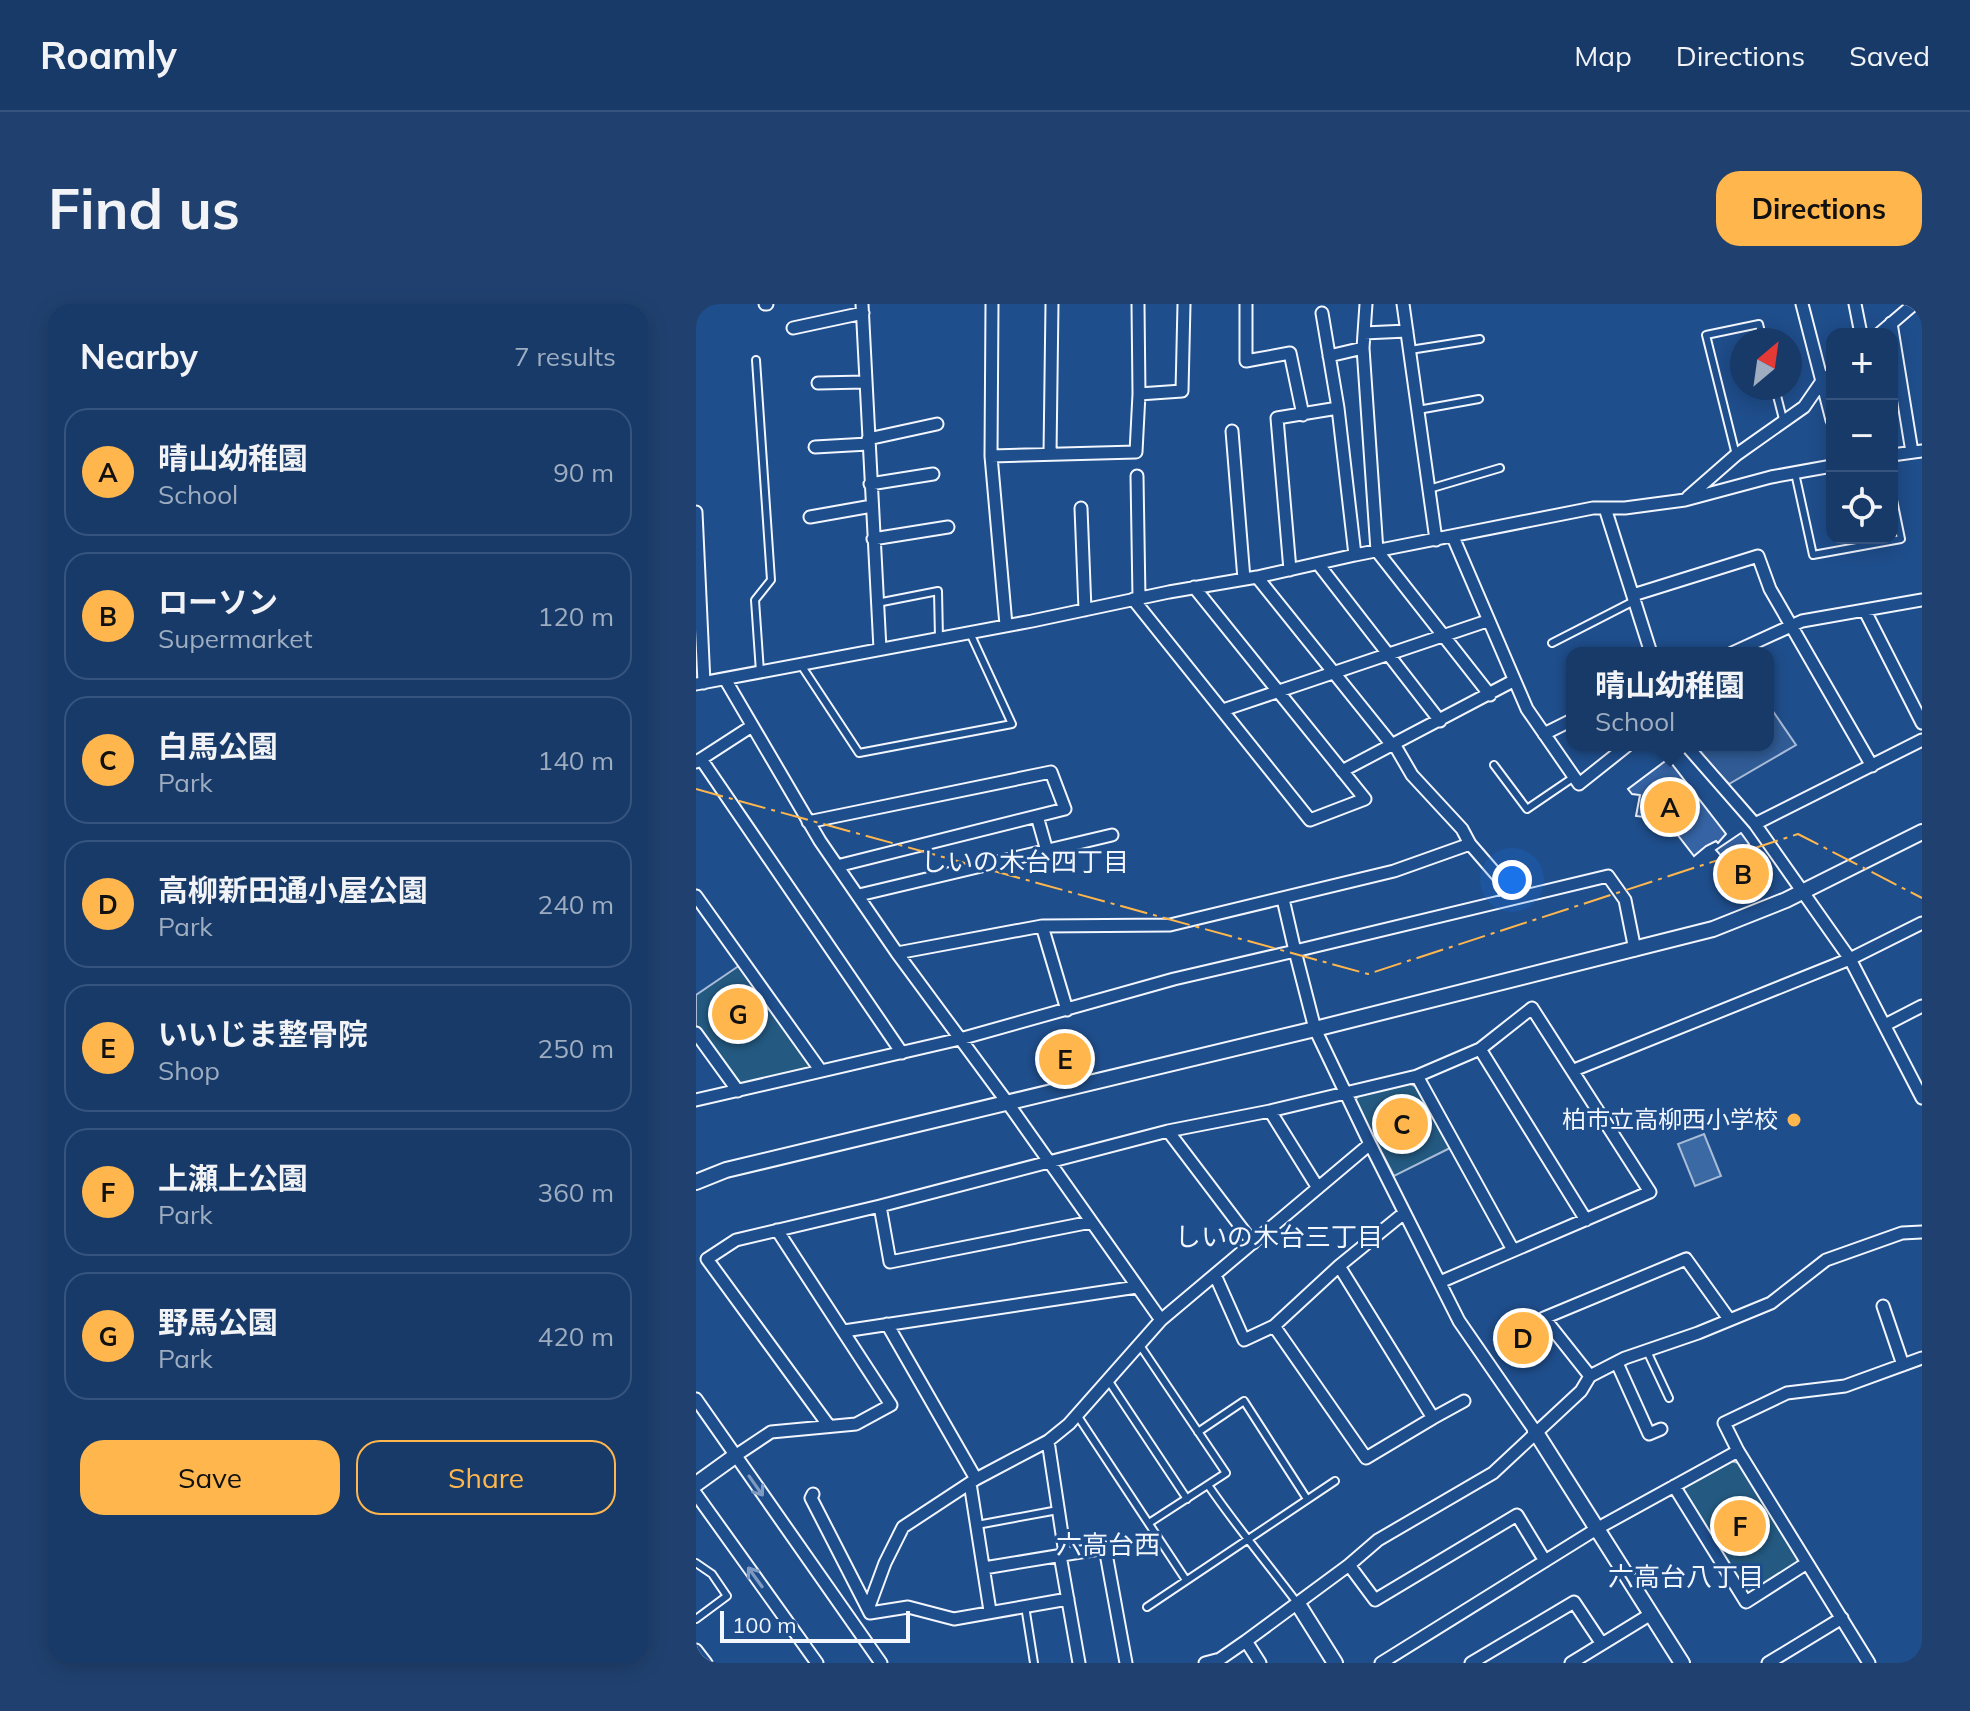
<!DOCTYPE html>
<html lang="en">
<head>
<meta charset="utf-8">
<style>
	body { margin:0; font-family:Mulish,"Noto Sans JP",sans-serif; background:#20416f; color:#f1f3f6 }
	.controls { position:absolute; right:24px; top:24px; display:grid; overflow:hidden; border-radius:16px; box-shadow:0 4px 20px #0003 }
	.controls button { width:72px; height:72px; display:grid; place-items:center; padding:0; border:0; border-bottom:2px solid #36547d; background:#173a69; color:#f1f3f6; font:40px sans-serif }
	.compass { position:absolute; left:1034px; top:24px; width:72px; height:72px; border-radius:50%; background:#173a69; box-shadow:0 4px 20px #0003; rotate:29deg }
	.scale { position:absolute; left:24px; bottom:20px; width:190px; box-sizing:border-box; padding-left:8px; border:4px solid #f2f6ff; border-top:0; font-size:22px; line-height:28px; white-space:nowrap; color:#f2f6ff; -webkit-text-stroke:6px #1f4e8c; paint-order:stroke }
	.you { position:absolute; left:816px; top:576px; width:28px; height:28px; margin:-20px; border:6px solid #fff; border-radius:50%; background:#1a73e8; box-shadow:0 0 0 12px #1a73e833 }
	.badge { display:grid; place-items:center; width:52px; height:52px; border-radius:50%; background:#ffb74d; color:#111; font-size:26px; font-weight:700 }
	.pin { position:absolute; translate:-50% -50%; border:4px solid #fff; box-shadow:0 2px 8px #0006 }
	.popup { position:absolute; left:870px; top:343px; width:208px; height:104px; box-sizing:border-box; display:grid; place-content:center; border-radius:16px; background:#173a69; filter:drop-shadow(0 2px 6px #0005); font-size:26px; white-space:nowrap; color:#9eadc0 }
	.popup b { font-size:30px; color:#f1f3f6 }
	.popup::after { content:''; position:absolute; left:50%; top:100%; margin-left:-16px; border:16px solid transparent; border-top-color:#173a69 }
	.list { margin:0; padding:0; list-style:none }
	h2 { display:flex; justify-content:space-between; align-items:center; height:104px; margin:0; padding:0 32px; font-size:34px }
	h2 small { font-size:26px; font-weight:400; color:#9eadc0 }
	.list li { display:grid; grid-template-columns:52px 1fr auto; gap:24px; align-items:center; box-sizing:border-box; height:128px; margin:0 16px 16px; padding:0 16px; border:2px solid #36547d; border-radius:24px }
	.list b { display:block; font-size:30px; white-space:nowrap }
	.list p { margin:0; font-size:26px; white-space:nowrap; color:#9eadc0 }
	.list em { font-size:26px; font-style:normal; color:#9eadc0 }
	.actions { display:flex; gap:16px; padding:24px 32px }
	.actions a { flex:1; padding:18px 0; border:2px solid #ffb74d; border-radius:24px; text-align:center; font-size:28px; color:#ffb74d }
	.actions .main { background:#ffb74d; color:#111 }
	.icon { flex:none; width:44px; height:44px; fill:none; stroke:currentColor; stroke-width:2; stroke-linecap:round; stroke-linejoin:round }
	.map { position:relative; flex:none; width:1226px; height:1359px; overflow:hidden; border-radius:24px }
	header { display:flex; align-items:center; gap:48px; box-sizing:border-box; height:112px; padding:0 40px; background:#173a69; border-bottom:2px solid #36547d }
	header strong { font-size:38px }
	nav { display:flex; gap:44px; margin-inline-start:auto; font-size:28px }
	.intro { display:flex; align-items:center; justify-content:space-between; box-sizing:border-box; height:192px; padding:0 48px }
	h1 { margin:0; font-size:56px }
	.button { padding:20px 36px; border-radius:24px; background:#ffb74d; color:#111; font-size:28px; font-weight:700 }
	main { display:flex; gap:48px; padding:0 48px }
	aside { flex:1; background:#173a69; border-radius:24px; box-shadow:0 4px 20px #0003 }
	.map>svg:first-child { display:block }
	.green { fill:#245a82; stroke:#a8bbd7; stroke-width:2 }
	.parking { fill:#305b95; stroke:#a8bbd7; stroke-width:2 }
	.water { fill:#3b69a3; stroke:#a8bbd7; stroke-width:2 }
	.building { fill:#3563a3; stroke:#f2f6ff; stroke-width:2 }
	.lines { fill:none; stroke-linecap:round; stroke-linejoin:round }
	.service-casing { stroke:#f2f6ff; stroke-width:10 }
	.minor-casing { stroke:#f2f6ff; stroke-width:15 }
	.tertiary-casing { stroke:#f2f6ff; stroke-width:18 }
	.service { stroke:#1f4e8c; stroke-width:6 }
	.minor { stroke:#1f4e8c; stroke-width:11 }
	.tertiary { stroke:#1f4e8c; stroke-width:14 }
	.power { stroke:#ffb74d; stroke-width:2; stroke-dasharray:28 6 4 6; stroke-linecap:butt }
	.oneway { stroke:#7e9ac0 }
	.poi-dot { fill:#ffb74d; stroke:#1f4e8c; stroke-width:3 }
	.labels { text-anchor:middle; stroke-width:6; stroke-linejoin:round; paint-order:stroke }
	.poi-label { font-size:24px; fill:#f2f6ff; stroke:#1f4e8c; text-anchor:end }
	.neighbourhood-label { font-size:26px; fill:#f2f6ff; stroke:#1f4e8c }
</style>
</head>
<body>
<header>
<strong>Roamly</strong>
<nav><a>Map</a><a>Directions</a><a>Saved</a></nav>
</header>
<div class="intro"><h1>Find us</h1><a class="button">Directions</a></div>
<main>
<aside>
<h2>Nearby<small>7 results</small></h2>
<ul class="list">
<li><span class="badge">A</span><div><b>晴山幼稚園</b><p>School</p></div><em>90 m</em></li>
<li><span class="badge">B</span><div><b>ローソン</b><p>Supermarket</p></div><em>120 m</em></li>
<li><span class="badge">C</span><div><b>白馬公園</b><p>Park</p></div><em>140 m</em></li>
<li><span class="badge">D</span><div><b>高柳新田通小屋公園</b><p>Park</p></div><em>240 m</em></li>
<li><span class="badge">E</span><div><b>いいじま整骨院</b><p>Shop</p></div><em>250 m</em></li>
<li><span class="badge">F</span><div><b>上瀬上公園</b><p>Park</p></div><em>360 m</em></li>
<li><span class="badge">G</span><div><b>野馬公園</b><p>Park</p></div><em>420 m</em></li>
</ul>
<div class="actions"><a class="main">Save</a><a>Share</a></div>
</aside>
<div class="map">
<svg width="1226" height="1359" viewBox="0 0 1226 1359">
	<rect width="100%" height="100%" fill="#1f4e8c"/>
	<path class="green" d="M47,659L125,767L42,787L0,729V691Z
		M712,779L719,782L754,844L698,872L659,797L662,792Z
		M838,1013L854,1033L822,1054L798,1036Z
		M1035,1157L1043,1159L1102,1254L1101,1260L1055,1291L1047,1288L986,1190L989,1182Z"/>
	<path class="parking" d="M1072,400L1100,441L1033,480L997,442L1072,441Z"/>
	<path class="water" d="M1008,830L1025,872L999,882L982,840Z"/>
	<path class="building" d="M972,455L1030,530L1022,539L1020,537L1010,542L998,552L970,516L940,512L944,491L936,490L932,485Z
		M1045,529L1053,540L1032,556L1029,552L1027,554L1020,546Z
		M1054,555L1062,574L1033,586L1025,567Z"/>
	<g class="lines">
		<defs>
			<path id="service" d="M714,46L784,35
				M60,56L75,276L59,296L64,368
				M1079,84L1088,119
				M722,106L783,95
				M1040,151L1010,31L1063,20L1067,36
				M1099,169L1117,251L1205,235L1196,191
				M733,185L804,164
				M181,299L242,287L243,334
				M856,339L938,297
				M105,361L163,449L316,420L274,329
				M798,461L831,505L878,473
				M443,1040L530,1169L453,1219
				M950,1045L973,1094
				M412,1076L491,1195
				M381,1111L490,1276
				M502,1128L548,1097L611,1195
				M512,1181C540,1222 572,1260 602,1300
				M281,1221L362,1206
				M0,1259L16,1270L31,1292L0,1315
				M329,1302L338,1359
				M451,1303L639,1177"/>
			<path id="minor" d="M69,0H71
				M166,0L184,345
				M296,0L295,152L310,321
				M442,0L443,90
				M550,0V57L594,49L607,111
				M670,0L667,44L681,247L794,391
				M707,0L740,236
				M1106,0L1136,116
				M1159,0L1165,30
				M626,9L642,104L659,251
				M1195,19L1216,148
				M97,24L167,9
				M668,29L711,27
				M1183,30L1218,0
				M633,52L667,44
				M122,79L169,78
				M536,127L548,275
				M172,135L241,120
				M119,143L172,140
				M354,150L356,0
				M1196,151L1226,147
				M295,152L440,148L443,90L486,87L488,0
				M441,172L443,294
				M174,180L237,170
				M992,193L1040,151L1108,103L1126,77L1136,69
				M385,204L389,306
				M909,204L955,349
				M0,208L8,379
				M114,213L176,202
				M757,233L831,405L883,480L932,441
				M177,235L252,223
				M623,261L744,417
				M594,266L581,114L642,104
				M561,273L696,441
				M937,291L1062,252L1074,285L1176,462
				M437,295L614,516L669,495L498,283
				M1169,307L1226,419
				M1036,349L1106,317L1226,296
				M29,375L124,537L201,649L311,798L465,1016
				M0,380L336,317L473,288L561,273L659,251L897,204H929L989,196L1075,173L1136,162
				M527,406L791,317
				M848,430L876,416
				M698,440L716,471L766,525L774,540L806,577L811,596
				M990,441L1059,520L1154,655L1226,794
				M5,455L56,422
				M0,458L5,455L206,749
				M646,467L817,377
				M341,512L351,547
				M112,518L355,468L369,505L141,562
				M1059,520L1226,436
				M163,591L416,531
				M0,592L125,767
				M587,595L599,647L912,572L929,596L939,646
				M346,622L371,706
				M201,649L346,622L474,621L698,567L774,540
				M1189,721L1226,702
				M0,729L42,787
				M784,745L890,916
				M878,766L1154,655L1226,619
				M721,772L817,946
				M0,796L264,735L478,675L599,647L619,725L674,840L763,1017L839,1127
				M574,807L622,884
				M472,827L557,939
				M184,902L472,827L574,807L721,772L784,745L836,704L954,888L744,978
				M519,971L548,1036L578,1022L643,962L708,909
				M1187,1002L1207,1061
				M191,1020L280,1175
				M578,1022L670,1154L737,1114L643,962
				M148,1027L441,983
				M921,1059L953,1130L965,1125
				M894,1072L848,1014L990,955L1033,1015
				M0,1095L185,1359
				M737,1114L768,1097
				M133,1122L11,955L40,936L184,902L194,958L395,918
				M352,1137L369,1250
				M39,1152L75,1128L160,1120L195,1101L81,926
				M274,1179L294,1307
				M978,1182L1050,1298L1111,1259
				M0,1190L121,1359
				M117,1190L115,1194L174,1309L212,1303L258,1315L372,1295
				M364,1251L383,1359
				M653,1261L679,1296L821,1211L849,1257
				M288,1264L409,1244L430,1359
				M172,1305L189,1259L207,1223L280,1175L352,1137L373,1120L465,1016L674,840
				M550,1337L564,1359
				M0,1346L10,1359
				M509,1359L524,1355L550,1337L653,1261L682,1236L797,1169L885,1087L894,1072L929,1054L1002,1029L1075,999L1130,956L1206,929L1226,928
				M685,1359L902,1224L1042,1147
				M775,1359L878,1298L906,1340
				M875,1359L955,1310
				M1072,1359L1146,1314
				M1173,1359L1042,1147L1028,1119L1091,1089L1149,1082L1226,1054"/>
			<path id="tertiary" d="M0,878L30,866L619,725L1017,625L1090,596L1226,528
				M839,1127L986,1359
				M0,1180L39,1152
				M602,1300L639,1359"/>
		</defs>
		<use href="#service" class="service-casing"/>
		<use href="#minor" class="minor-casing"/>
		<use href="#tertiary" class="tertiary-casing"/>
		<use href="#service" class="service"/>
		<use href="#minor" class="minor"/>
		<use href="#tertiary" class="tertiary"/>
		<path class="power" d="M0,485L672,670L1102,530L1226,594"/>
	</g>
	<defs><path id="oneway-shaft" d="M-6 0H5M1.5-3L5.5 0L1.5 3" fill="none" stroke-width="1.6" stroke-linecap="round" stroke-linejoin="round" transform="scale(2)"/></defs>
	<g class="oneway">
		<use href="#oneway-shaft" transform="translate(60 1182) rotate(55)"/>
		<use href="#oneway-shaft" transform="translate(59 1273) rotate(-126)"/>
	</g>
	<circle class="poi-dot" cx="1098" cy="816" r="8"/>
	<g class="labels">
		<g class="poi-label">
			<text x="1082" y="824">柏市立高柳西小学校</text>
		</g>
		<g class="neighbourhood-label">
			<text x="329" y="567">しいの木台四丁目</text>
			<text x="583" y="942">しいの木台三丁目</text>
			<text x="412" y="1250">六高台西</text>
			<text x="990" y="1282">六高台八丁目</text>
		</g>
	</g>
</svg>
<div class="controls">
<button>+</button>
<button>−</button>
<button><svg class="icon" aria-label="locate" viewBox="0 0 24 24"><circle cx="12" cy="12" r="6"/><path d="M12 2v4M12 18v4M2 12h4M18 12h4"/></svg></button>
</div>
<svg class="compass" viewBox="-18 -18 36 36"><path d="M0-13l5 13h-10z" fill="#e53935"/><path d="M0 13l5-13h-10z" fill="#9eadc0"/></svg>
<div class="scale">100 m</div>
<div class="you"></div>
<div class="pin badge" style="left:974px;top:503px">A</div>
<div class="popup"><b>晴山幼稚園</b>School</div>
<div class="pin badge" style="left:1047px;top:570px">B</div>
<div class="pin badge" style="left:706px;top:820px">C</div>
<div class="pin badge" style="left:827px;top:1034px">D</div>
<div class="pin badge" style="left:369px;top:755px">E</div>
<div class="pin badge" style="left:1044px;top:1222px">F</div>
<div class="pin badge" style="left:42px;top:710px">G</div>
</div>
</main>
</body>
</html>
